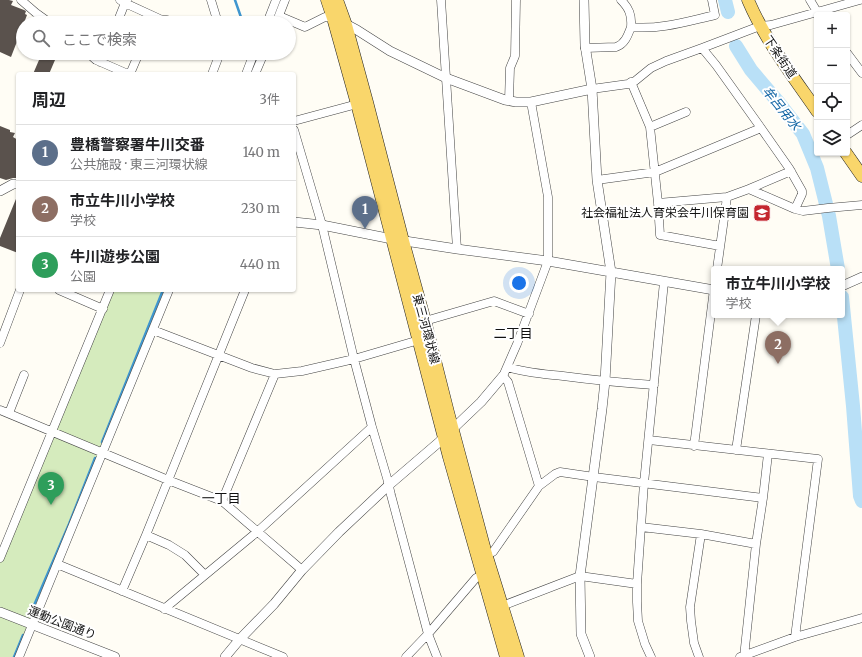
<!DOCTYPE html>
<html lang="ja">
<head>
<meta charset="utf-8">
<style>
	body { margin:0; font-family:Merriweather,"Noto Sans JP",serif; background:#f6f6f6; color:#202124 }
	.controls { position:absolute; right:12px; top:12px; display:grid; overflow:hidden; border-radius:4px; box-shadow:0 1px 3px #0004 }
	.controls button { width:36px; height:36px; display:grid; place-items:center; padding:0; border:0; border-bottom:1px solid #e0e0e0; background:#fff; color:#202124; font:20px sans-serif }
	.you { position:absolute; left:519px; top:283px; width:14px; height:14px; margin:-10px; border:3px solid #fff; border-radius:50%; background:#1a73e8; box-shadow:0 0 0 6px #1a73e833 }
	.badge { display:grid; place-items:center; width:26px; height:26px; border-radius:50%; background:#ea580c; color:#fff; font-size:13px; font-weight:700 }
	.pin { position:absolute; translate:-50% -33px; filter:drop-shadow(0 1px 2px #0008) }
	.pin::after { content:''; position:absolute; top:21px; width:14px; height:12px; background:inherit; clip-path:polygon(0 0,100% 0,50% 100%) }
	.popup { position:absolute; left:711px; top:266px; width:134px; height:52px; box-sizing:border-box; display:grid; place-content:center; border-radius:4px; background:#fff; filter:drop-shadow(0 1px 3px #0005); font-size:13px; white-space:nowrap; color:#757577 }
	.popup b { font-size:15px; color:#202124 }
	.popup::after { content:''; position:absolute; left:50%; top:100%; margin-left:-8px; border:8px solid transparent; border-top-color:#fff }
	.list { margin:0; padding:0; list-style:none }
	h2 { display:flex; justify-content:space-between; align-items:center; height:52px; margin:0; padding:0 16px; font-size:17px }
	h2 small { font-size:13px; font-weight:400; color:#757577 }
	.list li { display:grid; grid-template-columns:26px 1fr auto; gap:12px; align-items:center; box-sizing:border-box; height:56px; padding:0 16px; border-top:1px solid #e0e0e0 }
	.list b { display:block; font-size:15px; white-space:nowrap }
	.list p { margin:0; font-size:13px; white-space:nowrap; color:#757577 }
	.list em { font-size:13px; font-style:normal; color:#757577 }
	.icon { flex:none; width:22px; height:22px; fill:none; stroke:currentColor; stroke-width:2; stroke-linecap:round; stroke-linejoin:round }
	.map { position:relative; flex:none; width:862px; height:657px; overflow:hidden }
	.search { position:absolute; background:#fff; box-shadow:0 1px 3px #0004; left:16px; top:16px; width:280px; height:44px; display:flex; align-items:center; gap:10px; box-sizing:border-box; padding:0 14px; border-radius:22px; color:#757577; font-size:15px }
	.panel { position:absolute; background:#fff; box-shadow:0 1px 3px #0004; left:16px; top:72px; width:280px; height:220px; border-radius:4px }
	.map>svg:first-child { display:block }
	.green { fill:#d5ebbd }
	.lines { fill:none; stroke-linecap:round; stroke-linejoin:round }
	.stream { stroke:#3f96cf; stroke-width:2.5 }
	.river { stroke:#b9e0f7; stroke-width:14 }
	.building { fill:#5a524d }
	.minor-casing { stroke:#444; stroke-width:9 }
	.tertiary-casing { stroke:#444; stroke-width:10 }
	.primary-casing { stroke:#222; stroke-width:13 }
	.minor { stroke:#fff; stroke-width:8 }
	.tertiary { stroke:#fff; stroke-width:9 }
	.primary { stroke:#f9d66b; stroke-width:12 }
	.labels { text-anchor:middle; stroke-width:4; stroke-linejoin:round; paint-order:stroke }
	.street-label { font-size:12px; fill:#111; stroke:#fff }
	.poi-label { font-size:12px; fill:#111; stroke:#fff; text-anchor:end }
	.water-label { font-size:13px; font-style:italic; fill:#1768a6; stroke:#fff }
	.neighbourhood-label { font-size:13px; fill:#111; stroke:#fff }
</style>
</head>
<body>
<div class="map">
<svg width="862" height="657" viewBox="0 0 862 657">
	<rect width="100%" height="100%" fill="#fffdf5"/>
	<path class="green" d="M110,290H169L19,657H0V558Z"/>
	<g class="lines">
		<path class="stream" d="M235,0L243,23
			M102,442L163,290
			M32,610L69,524L95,458
			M14,657L23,635"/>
		<path class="river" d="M725,0L728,12
			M736,46L751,70L779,103L803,134L817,168L829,216L838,269
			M842,297L853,406L860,496L862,501"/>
	</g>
	<path class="building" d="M0,0H9L13,1L11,5L24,10L26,11L25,14L27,15L24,23H23V26L11,57L0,52Z
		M42,53H58L49,74H33Z
		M0,126L10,130V132L15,133L13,137L18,140V178H13L6,180L0,178Z
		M18,194V253L0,246V238Z"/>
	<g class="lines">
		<defs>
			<path id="minor" d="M21,0L36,13L50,23
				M127,0L125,3L162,20H167L168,23
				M211,0L218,23
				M441,0L457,249
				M621,0C629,8 632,15 631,27C660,30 688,21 715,15L712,0
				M810,0L819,15
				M279,16L305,27L325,17L333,18
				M117,23L125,3L120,0
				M267,23L276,0
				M276,23L285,0
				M585,48L616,47C625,44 628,35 631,27
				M702,48L760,26L771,25L860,0
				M88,53L96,60L128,74
				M847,53L862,73
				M100,62L103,53
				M130,74L139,53
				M212,74L220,53
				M246,74L254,53
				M255,74L264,53
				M631,82L650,127L658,203L660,235L720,246
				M592,89L628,84L635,81L651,68L666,61L702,48L716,65L761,128L655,172L597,180
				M509,100L510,68L515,56L516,0
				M531,102L548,197V261L517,344L503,376L508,382L539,486
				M294,121L361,103
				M650,127L686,112
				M761,128L789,168L802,191V194L795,209
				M294,130L322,225L354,359L372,427L387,478L391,495L428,634L437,657
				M847,135L862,125
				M749,189L791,171
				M658,203L727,197
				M717,269L727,197L749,189L795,209L803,211L828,208L862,205
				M59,290L103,309
				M425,321L494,301L529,314
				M153,330L252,368L275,374L302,371L354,359L419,340
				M0,343L20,290
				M508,367C525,373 545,374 563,376C593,380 624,383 654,385
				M0,410L168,480L222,501L302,570
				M9,413L24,375
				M649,440L818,459L795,637
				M694,446L714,289
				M736,450L756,315
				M763,498L768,454
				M222,501L275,374
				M641,527L701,534L756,544
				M146,535L169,545L185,555L205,575
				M486,554L493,552L539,486L555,474L560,472L594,477L763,498L756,544L744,657
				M0,558L110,290
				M57,564L283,657
				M122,591L146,535L245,290
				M502,606L580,576L637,584
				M164,609L257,532L372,427
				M19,657L169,290
				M406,657L428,634L476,578L482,575
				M651,657L645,644L638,621L637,602V584L644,483L664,282
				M699,657L694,643L691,621L690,607L701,534
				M740,657L795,637L862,618"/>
			<path id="tertiary" d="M584,0L585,45L592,89L597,180L611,272L605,381L602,409L580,576L581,634L590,657
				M342,22L357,30L390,51L446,78L505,100L516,102H531L592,89
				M0,191L13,184H18
				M294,222L322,225L392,239L457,249L548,261L611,272L714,290
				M842,286L862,277
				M0,612L115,657
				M225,657L240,639L274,604L302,570L339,532L389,485L438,443L481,402L503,376"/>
			<path id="primary" d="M327,0L333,18L357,104L449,457L506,657
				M337,0L346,25L367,102L403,241L425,321L448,412L486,554L518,657
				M748,0C765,40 792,75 817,111
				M846,153L862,176"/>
		</defs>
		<use href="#minor" class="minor-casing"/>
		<use href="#tertiary" class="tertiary-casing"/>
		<use href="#primary" class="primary-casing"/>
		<use href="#minor" class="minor"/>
		<use href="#tertiary" class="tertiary"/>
		<use href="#primary" class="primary"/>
	</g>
	<defs>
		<symbol id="school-square" viewBox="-11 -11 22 22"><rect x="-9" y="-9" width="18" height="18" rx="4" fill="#c4262e" stroke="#fff"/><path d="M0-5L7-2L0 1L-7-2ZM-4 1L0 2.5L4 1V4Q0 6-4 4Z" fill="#fff"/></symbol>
	</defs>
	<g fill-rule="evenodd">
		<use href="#school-square" x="752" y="203" width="20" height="20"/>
	</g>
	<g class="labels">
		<g class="street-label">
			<text transform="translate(780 57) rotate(56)" y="4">下条街道</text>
			<text transform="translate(426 329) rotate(75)" y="4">東三河環状線</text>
			<text transform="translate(62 623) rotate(21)" y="4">運動公園通り</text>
		</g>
		<g class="poi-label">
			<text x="749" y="217">社会福祉法人育栄会牛川保育園</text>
		</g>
		<g class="water-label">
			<text transform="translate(782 108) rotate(51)" y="5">牟呂用水</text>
		</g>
		<g class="neighbourhood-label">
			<text x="513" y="338">二丁目</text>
			<text x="221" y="503">一丁目</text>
		</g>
	</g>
</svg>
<div class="controls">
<button>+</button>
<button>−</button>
<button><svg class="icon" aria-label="locate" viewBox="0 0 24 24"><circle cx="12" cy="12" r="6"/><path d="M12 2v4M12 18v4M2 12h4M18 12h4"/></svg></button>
<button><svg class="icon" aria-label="layers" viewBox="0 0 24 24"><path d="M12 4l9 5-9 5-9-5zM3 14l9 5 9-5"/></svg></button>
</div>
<div class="you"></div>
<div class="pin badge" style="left:365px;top:229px;background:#5c6f8a">1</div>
<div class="pin badge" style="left:778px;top:364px;background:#8d6e63">2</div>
<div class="popup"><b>市立牛川小学校</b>学校</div>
<div class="pin badge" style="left:51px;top:505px;background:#2e9e5b">3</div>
<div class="search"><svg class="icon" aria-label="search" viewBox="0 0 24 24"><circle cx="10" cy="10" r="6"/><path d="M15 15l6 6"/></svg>ここで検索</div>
<section class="panel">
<h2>周辺<small>3件</small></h2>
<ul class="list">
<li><span class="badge" style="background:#5c6f8a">1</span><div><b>豊橋警察署牛川交番</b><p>公共施設 · 東三河環状線</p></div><em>140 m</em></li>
<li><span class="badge" style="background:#8d6e63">2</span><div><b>市立牛川小学校</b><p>学校</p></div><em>230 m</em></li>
<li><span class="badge" style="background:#2e9e5b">3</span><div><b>牛川遊歩公園</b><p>公園</p></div><em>440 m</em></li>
</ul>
</section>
</div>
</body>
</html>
